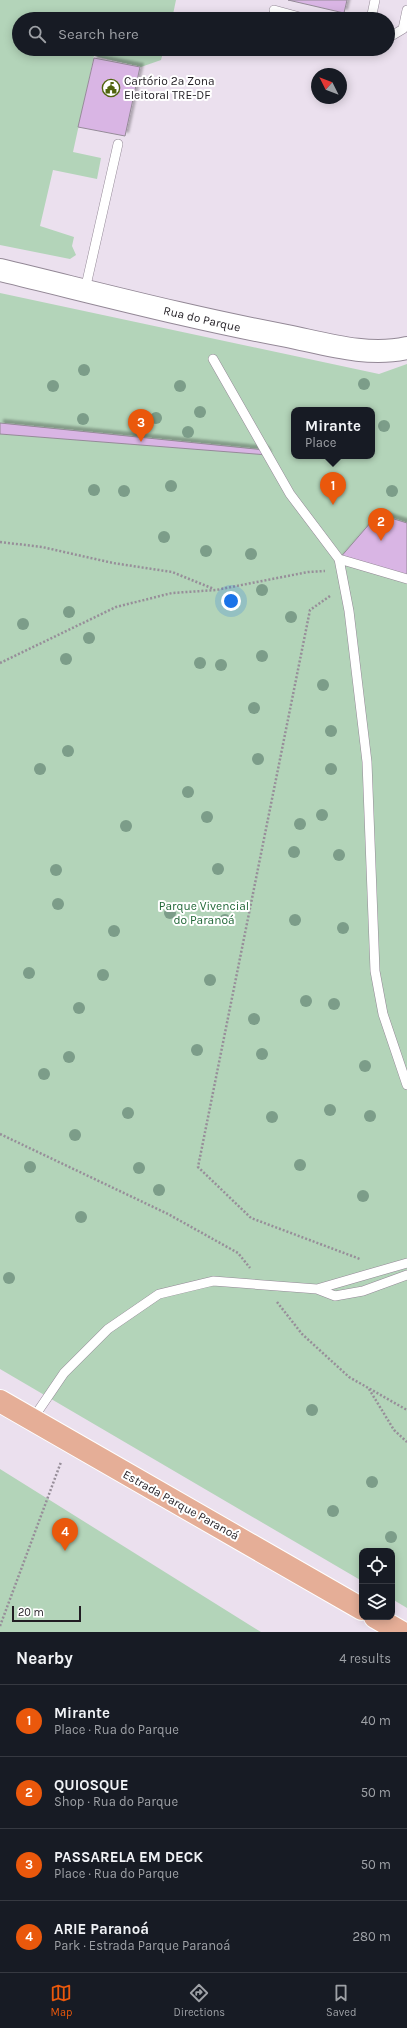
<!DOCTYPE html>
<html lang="en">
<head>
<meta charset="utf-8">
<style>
	body { margin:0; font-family:Karla,sans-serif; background:#20242c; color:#f1f3f6 }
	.controls { position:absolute; right:12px; bottom:12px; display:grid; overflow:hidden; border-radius:8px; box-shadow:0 2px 10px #0003 }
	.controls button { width:36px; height:36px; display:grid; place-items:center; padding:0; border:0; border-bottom:1px solid #363941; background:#171b24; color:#f1f3f6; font:20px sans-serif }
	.compass { position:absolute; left:311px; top:68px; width:36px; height:36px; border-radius:50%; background:#171b24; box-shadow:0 2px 10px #0003; rotate:312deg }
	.scale { position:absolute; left:12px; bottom:10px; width:69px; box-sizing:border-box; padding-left:4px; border:2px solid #211d23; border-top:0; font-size:11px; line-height:14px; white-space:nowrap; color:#211d23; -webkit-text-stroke:3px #fff; paint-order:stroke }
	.you { position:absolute; left:231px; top:601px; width:14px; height:14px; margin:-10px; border:3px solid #fff; border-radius:50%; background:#1a73e8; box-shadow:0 0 0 6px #1a73e833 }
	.badge { display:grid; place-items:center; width:26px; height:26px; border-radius:50%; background:#ea580c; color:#fff; font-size:13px; font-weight:700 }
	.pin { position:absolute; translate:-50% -33px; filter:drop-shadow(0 1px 2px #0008) }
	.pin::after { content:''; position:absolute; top:21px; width:14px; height:12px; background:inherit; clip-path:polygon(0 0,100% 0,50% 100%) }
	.popup { position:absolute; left:291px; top:407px; width:84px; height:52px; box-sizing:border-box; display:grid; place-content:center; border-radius:8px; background:#171b24; filter:drop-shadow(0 1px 3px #0005); font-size:13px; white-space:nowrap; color:#9ea1a6 }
	.popup b { font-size:15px; color:#f1f3f6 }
	.popup::after { content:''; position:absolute; left:50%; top:100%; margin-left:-8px; border:8px solid transparent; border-top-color:#171b24 }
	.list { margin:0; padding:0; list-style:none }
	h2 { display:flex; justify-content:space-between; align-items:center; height:52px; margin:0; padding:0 16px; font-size:17px }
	h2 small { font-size:13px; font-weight:400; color:#9ea1a6 }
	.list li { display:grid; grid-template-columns:26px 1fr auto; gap:12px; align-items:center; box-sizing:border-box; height:72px; padding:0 16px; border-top:1px solid #363941 }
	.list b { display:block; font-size:15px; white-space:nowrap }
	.list p { margin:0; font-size:13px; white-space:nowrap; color:#9ea1a6 }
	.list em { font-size:13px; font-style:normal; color:#9ea1a6 }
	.icon { flex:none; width:22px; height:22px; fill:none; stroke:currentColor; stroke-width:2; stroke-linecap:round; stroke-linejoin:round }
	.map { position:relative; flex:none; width:407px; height:1632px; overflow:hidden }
	.search { position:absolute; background:#171b24; box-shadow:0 2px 10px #0003; left:12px; right:12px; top:12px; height:44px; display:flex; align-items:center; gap:10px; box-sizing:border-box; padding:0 14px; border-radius:22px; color:#9ea1a6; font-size:15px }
	.sheet { height:340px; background:#171b24 }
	nav { display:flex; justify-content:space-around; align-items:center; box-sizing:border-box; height:56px; border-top:1px solid #363941; background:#171b24; font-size:11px; color:#9ea1a6 }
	nav a { display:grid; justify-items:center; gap:2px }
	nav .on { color:#ea580c }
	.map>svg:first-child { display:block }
	.green { fill:#b3d4b9; fill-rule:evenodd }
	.building { fill:#d9b5e4; stroke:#958b98; filter:url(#shadow) }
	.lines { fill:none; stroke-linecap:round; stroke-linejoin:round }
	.service-casing { stroke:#938896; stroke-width:10 }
	.tertiary-casing { stroke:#938896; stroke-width:24 }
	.primary-casing { stroke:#fff; stroke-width:24 }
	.path { stroke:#978e99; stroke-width:2.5; stroke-dasharray:2 2; stroke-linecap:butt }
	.service { stroke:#fff; stroke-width:9 }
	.tertiary { stroke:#fff; stroke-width:22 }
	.primary { stroke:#e5ae97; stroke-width:22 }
	.tree { fill:#7c9d89 }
	.labels { text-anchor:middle; stroke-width:4; stroke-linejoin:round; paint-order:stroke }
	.poi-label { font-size:12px; fill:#211d23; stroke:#fff; text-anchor:start }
	.street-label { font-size:12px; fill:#211d23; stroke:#fff }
	.park-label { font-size:12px; fill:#216737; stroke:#fff }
</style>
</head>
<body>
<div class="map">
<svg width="407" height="1632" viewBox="0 0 407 1632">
	<defs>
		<filter id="shadow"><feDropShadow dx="3.5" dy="-3.5" stdDeviation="1" flood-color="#0004"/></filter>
	</defs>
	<rect width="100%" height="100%" fill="#ebe0ee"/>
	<path class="green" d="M0,0H176L172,19H19V49H164L161,60L141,67L94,56L73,152L101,158L97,179L53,170L40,226L74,237L72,246L76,255L70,259L0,245Z
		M0,293L379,374L407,364V1608L392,1599V1551H362V1581L0,1369ZM294,410H372V456H294Z
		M0,1469L261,1632H0Z"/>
	<path class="building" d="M288,0H347L344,13Z
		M94,58L140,67L125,136L78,127Z
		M0,423L265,450L268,455L0,434Z
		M378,514L407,523V579L339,559Z"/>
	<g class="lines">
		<defs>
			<path id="service" d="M274,10L307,19
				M371,19L375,0
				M388,38L403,29L407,10
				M85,290L118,144
				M213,359L290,494L339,559L407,579
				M339,559L349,611L367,762L375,971L383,1014L407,1085
				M317,1289L407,1263
				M32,1420L64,1373L108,1329L159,1294L213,1281L317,1289L335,1296L363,1291L407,1275"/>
			<path id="tertiary" d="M0,270C96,293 190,318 287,336C326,344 368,357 407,348"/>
			<path id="primary" d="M0,1401L362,1609
				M375,1617L401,1632"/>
		</defs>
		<use href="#service" class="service-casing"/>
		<use href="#tertiary" class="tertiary-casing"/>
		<use href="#primary" class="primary-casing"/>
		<path class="path" d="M0,542L42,547L113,563L172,572L214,589
			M330,596L310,610L198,1167L251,1218L360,1259
			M0,663L116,607L172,593L216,590L308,572L325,571
			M0,1134L168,1214L238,1253L250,1268
			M277,1302L302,1334L349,1377L407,1410
			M369,1389L394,1430L407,1442
			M0,1626L61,1462"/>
		<use href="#service" class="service"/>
		<use href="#tertiary" class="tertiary"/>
		<use href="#primary" class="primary"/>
	</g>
	<g class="tree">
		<circle cx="84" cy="370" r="6"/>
		<circle cx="364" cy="384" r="6"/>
		<circle cx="53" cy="386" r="6"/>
		<circle cx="180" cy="386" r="6"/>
		<circle cx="200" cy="412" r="6"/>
		<circle cx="156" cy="418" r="6"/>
		<circle cx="83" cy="419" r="6"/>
		<circle cx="384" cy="426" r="6"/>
		<circle cx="188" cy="432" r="6"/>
		<circle cx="171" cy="486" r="6"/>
		<circle cx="94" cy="490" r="6"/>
		<circle cx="124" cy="491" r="6"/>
		<circle cx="392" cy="491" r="6"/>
		<circle cx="164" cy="537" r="6"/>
		<circle cx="206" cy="551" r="6"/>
		<circle cx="251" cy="554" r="6"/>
		<circle cx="262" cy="590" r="6"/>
		<circle cx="69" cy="612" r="6"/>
		<circle cx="291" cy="617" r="6"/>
		<circle cx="23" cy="624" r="6"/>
		<circle cx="89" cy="638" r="6"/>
		<circle cx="262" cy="656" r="6"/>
		<circle cx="66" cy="659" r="6"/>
		<circle cx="200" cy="663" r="6"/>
		<circle cx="221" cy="665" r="6"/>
		<circle cx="323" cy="685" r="6"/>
		<circle cx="254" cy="708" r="6"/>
		<circle cx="331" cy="731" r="6"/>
		<circle cx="68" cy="751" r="6"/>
		<circle cx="258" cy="759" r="6"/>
		<circle cx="40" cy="769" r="6"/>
		<circle cx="331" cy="769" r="6"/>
		<circle cx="188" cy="792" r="6"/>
		<circle cx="322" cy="815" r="6"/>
		<circle cx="207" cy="817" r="6"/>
		<circle cx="300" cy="824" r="6"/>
		<circle cx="126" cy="826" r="6"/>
		<circle cx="294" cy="852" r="6"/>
		<circle cx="339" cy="855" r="6"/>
		<circle cx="218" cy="869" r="6"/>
		<circle cx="56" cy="870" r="6"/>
		<circle cx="58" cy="904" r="6"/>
		<circle cx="170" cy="913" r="6"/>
		<circle cx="225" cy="920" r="6"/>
		<circle cx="295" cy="920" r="6"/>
		<circle cx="343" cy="928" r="6"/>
		<circle cx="114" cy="931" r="6"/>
		<circle cx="29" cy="973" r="6"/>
		<circle cx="103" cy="975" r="6"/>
		<circle cx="210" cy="980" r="6"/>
		<circle cx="306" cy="1001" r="6"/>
		<circle cx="334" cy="1004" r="6"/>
		<circle cx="79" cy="1008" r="6"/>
		<circle cx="254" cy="1019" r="6"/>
		<circle cx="197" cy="1050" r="6"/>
		<circle cx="262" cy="1054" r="6"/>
		<circle cx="69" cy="1057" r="6"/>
		<circle cx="365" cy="1066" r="6"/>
		<circle cx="44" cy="1074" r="6"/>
		<circle cx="330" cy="1110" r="6"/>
		<circle cx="128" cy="1113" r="6"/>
		<circle cx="370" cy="1116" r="6"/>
		<circle cx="272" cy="1117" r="6"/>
		<circle cx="75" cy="1135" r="6"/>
		<circle cx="300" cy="1165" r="6"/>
		<circle cx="30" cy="1167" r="6"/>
		<circle cx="139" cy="1168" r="6"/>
		<circle cx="159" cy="1190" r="6"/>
		<circle cx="363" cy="1196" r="6"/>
		<circle cx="81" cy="1217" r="6"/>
		<circle cx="9" cy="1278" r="6"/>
		<circle cx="312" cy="1410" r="6"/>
		<circle cx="372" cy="1482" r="6"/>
		<circle cx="333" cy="1511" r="6"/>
		<circle cx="391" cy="1537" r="6"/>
	</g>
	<defs>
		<symbol id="civic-ring" viewBox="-11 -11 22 22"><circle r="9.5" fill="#fff" stroke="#51640e" stroke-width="1.5"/><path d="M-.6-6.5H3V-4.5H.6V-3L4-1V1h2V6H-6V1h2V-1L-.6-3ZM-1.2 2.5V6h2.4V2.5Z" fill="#51640e"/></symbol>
	</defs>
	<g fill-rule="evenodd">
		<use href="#civic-ring" x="101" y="78" width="20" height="20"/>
	</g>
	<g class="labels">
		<g class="poi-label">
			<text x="124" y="85">Cartório 2ª Zona<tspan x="124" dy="14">Eleitoral TRE-DF</tspan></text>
		</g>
		<g class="street-label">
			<text transform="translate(202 319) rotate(13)" y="4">Rua do Parque</text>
			<text transform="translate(181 1505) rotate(29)" y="4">Estrada Parque Paranoá</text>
		</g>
		<g class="park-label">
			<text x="204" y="910">Parque Vivencial<tspan x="204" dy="14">do Paranoá</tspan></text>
		</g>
	</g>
</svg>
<div class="controls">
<button><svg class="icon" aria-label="locate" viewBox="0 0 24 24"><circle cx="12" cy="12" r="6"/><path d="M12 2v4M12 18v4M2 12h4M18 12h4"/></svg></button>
<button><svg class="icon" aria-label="layers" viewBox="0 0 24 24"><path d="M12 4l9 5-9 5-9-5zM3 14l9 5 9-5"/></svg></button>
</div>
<svg class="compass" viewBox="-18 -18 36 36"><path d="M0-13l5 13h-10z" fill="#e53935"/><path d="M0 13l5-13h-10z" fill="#9ea1a6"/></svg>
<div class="scale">20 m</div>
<div class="you"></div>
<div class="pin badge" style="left:333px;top:505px">1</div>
<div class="popup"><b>Mirante</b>Place</div>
<div class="pin badge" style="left:381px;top:541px">2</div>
<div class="pin badge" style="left:141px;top:442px">3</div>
<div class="pin badge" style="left:65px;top:1551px">4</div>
<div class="search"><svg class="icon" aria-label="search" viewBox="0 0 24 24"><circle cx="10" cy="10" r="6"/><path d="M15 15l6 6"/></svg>Search here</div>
</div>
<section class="sheet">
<h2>Nearby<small>4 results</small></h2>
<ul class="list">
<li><span class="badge">1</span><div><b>Mirante</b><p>Place · Rua do Parque</p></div><em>40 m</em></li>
<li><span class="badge">2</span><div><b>QUIOSQUE</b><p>Shop · Rua do Parque</p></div><em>50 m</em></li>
<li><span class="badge">3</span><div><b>PASSARELA EM DECK</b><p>Place · Rua do Parque</p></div><em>50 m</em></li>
<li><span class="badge">4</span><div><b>ARIE Paranoá</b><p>Park · Estrada Parque Paranoá</p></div><em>280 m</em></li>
</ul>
</section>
<nav>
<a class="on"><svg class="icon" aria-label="map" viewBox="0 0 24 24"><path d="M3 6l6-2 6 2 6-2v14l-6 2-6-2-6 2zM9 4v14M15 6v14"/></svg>Map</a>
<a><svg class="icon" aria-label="directions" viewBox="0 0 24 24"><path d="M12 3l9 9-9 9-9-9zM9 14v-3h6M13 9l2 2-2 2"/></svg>Directions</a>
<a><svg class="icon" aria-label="saved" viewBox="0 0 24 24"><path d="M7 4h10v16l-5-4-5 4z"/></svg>Saved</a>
</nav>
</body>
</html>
